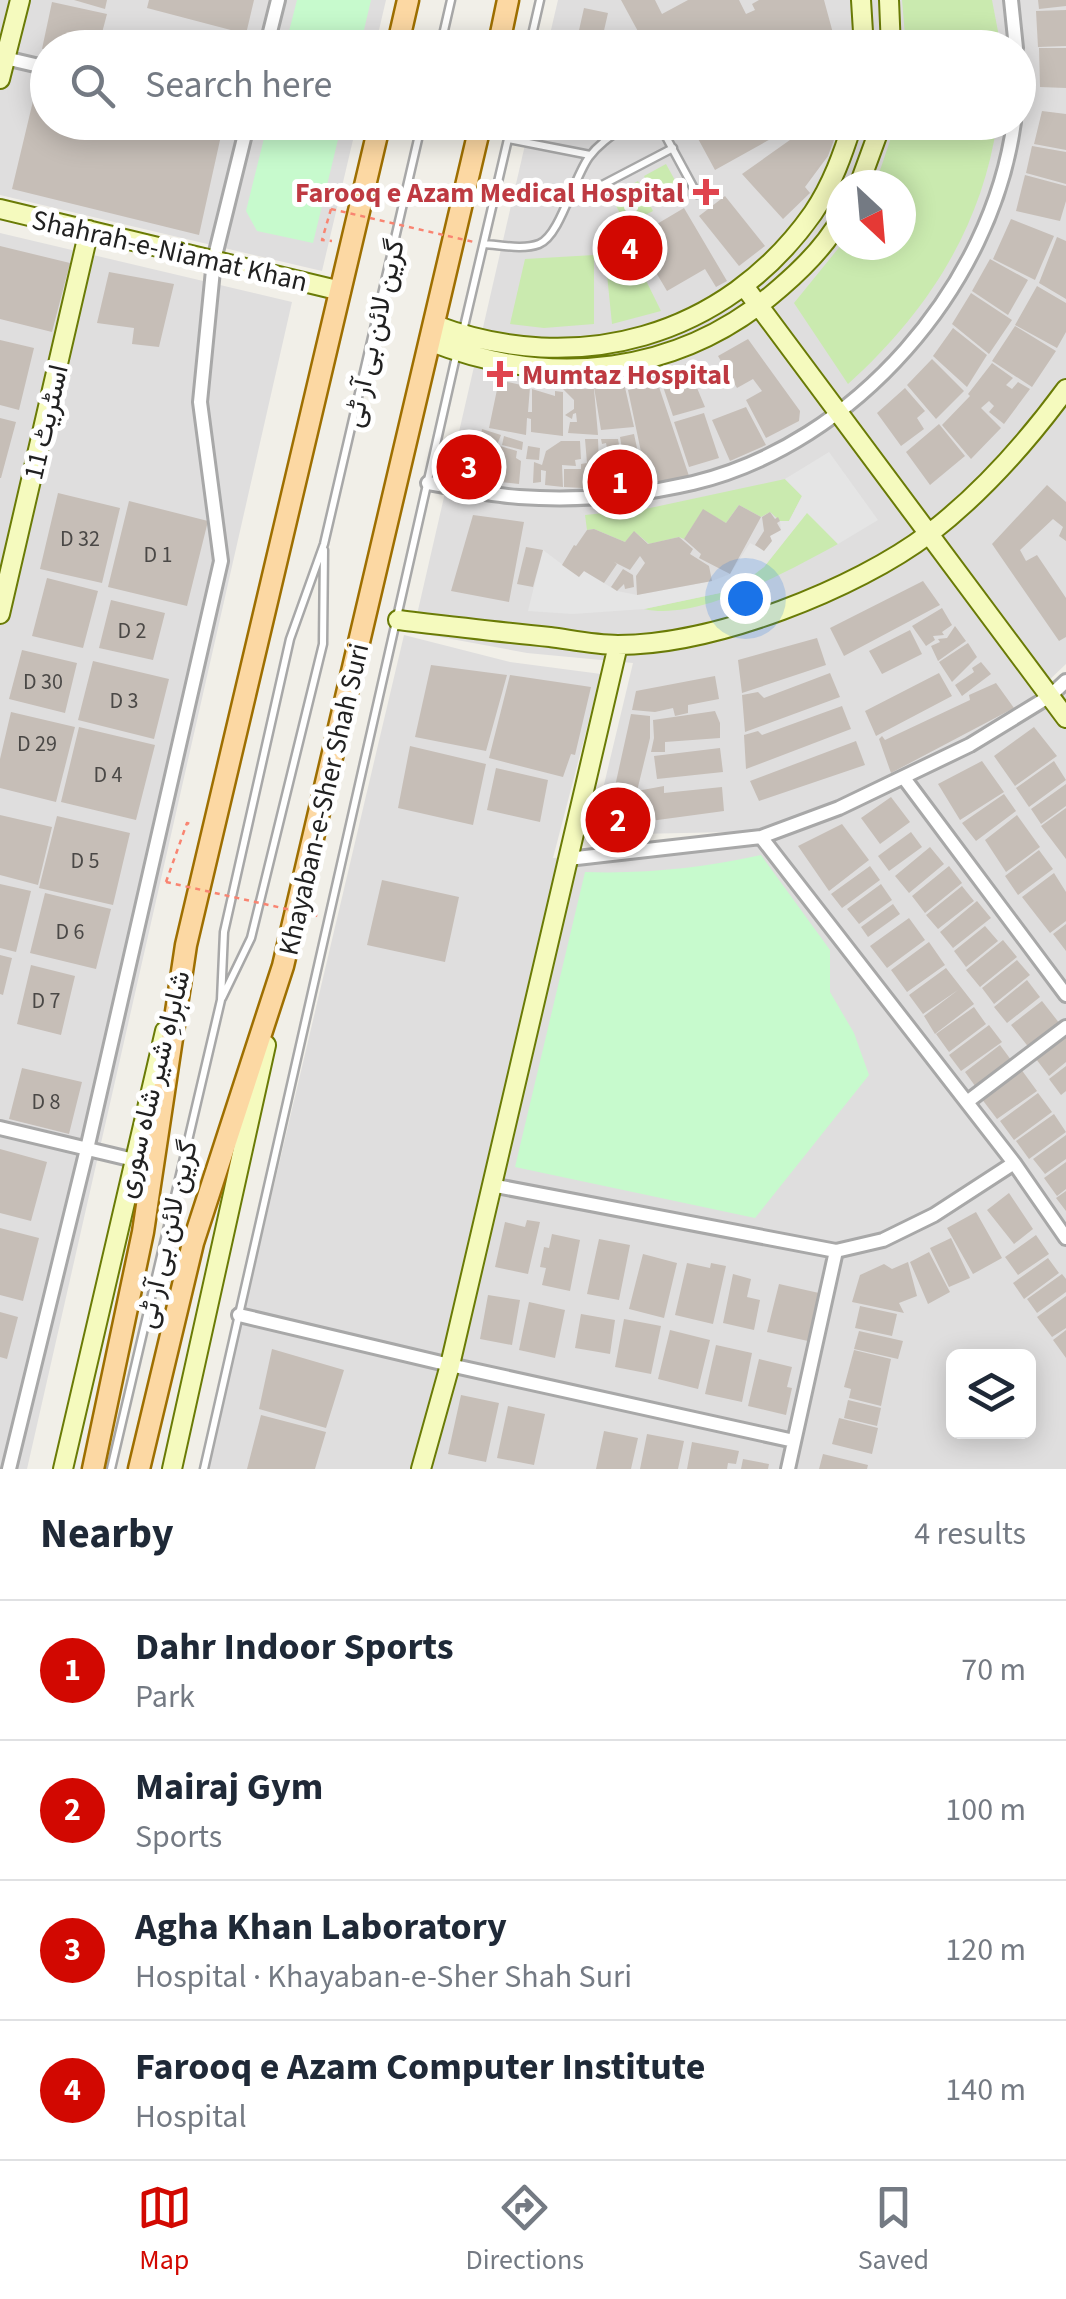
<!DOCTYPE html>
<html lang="en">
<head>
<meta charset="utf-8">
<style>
	body { margin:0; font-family:"Source Sans 3",Vazirmatn,sans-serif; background:#f2f2f3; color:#1f2937 }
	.controls { position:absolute; right:30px; bottom:30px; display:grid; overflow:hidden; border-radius:15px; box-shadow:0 5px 25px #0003 }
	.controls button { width:90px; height:90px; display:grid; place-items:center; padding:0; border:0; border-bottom:2px solid #e0e1e3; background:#fff; color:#1f2937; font:50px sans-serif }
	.compass { position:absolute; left:826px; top:170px; width:90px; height:90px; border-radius:50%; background:#fff; box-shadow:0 5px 25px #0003; rotate:154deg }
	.you { position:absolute; left:745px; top:598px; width:35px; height:35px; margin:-25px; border:8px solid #fff; border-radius:50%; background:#1a73e8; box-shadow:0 0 0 15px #1a73e833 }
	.badge { display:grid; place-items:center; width:65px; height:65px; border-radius:50%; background:#d20801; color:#fff; font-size:32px; font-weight:700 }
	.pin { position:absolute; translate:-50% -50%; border:5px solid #fff; box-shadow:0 2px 10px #0006 }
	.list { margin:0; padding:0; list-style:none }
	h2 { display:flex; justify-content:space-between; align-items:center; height:130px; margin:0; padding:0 40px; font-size:42px }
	h2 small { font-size:32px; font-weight:400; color:#747a83 }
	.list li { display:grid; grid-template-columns:65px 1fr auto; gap:30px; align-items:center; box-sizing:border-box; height:140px; padding:0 40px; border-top:2px solid #e0e1e3 }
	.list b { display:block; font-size:38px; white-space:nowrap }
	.list p { margin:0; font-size:32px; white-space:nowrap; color:#747a83 }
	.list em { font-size:32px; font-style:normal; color:#747a83 }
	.icon { flex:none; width:55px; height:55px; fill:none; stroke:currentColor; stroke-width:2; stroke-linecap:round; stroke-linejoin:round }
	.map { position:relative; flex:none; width:1066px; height:1469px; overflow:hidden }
	.search { position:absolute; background:#fff; box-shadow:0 5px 25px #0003; left:30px; right:30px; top:30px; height:110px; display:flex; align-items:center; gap:25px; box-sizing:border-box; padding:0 35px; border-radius:55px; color:#747a83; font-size:38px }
	.sheet { height:690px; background:#fff }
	nav { display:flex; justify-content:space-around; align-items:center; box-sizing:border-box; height:140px; border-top:2px solid #e0e1e3; background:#fff; font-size:28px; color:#747a83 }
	nav a { display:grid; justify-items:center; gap:5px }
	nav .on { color:#d20801 }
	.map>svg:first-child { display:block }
	.residential { fill:#dfdede; fill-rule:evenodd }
	.grass { fill:#caeaaf }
	.park { fill:#c7facd }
	.parking { fill:#e5e5e5 }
	.building { fill:#c6beb7 }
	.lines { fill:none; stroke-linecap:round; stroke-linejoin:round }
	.lane-casing { stroke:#a8a8a8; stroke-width:11 }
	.street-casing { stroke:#a8a8a8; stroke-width:18 }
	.secondary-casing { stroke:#6a7b06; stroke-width:22 }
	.primary-casing { stroke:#9e6f01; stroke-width:25 }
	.path { stroke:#f98471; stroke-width:2.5; stroke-dasharray:5 5; stroke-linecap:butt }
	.lane { stroke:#fff; stroke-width:6 }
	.street { stroke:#fff; stroke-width:12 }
	.secondary { stroke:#f5fabe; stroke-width:18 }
	.primary { stroke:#fcd8a3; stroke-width:20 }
	.path-bridge { stroke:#f98471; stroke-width:2.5; stroke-dasharray:5 5; stroke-linecap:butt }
	.health-dot { fill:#e0444e; stroke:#fff; stroke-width:4 }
	.labels { text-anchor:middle; stroke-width:10; stroke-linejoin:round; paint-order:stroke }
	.number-label { font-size:22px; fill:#4a4846 }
	.health-label { font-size:28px; font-weight:bold; fill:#be3a42; stroke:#fff; text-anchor:end }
	.street-label { font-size:28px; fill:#212121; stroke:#fff }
</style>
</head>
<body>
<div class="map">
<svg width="1066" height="1469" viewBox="0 0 1066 1469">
	<rect width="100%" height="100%" fill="#f1efe8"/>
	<path class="residential" d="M0,0H386L375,47L48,48V122L357,123L322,271L0,195Z
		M558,0H1066V664L1023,705L901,775L771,831L592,835L633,663L527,653L413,632L530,123L1018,122V48L547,47ZM841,185H901V245H841Z
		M0,233L292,302L27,1469H0Z
		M404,635L510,662L601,674L553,858L767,842L908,784L1066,690V1469H207ZM954,1356H1028V1432H954Z"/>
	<path class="grass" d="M902,0H992L1001,47H906Z
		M896,123H997C982,228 926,314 848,384L794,303L841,245H901V185H875Z
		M666,164L682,193L660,205L644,176Z
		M638,181L653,211L626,225L611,196Z
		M630,248L661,311L612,324L605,255Z
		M594,255V324L544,328L510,324L525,259Z
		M785,479L802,496L789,521H780L770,512L761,517L739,505L726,523L703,510L684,539L679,537L649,544L635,532L625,542L594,529L587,530L585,515L650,508Z
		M807,512L838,544C790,570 698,622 644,609L720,593L764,567Z"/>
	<path class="park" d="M297,0H371L360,47H285Z
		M268,122L342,123L313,243L257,231L246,211Z
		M761,855L830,950V992L854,1033L869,1075L755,1218L515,1167L585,872C646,874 702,868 761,855Z"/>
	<path class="parking" d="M829,452L878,520L838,544L807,513L764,567L751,577L720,593L644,609L573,614L528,611L543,550L579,577L584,571L617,591L637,595L712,581L730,574L750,543L764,550L771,541L770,536L781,530L780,521H789L802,496L785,479Z"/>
	<path class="building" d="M74,0H107L105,9Z
		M149,0H254L246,34L147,8Z
		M621,0H655L662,14L688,0H739L746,14L755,10L752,4L759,0H824L837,48H647Z
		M1038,0H1066V6L1039,9Z
		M52,2L107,14L98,48L42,49Z
		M584,8L608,13L600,48H575Z
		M1066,10V46L1038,47L1036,11Z
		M1039,48H1066V88L1040,87Z
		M38,80L48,82V122H224L199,235L12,189Z
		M1042,111L1066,114V150L1034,144Z
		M557,122H583L579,137L555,131Z
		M689,122H801L715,170Z
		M808,122H831L838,129L828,156L805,187L810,193L783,219L742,174L797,135Z
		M1032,146L1066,152V184L1026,173Z
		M1025,175L1066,186V201L1060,221L1016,211Z
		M725,196L765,246L739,266L699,216Z
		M684,208L727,281L716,287L705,269L667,291L635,237Z
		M1011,219L1054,236L1035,280L993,259Z
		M1057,237L1066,241V299L1039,283Z
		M0,246L70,263L52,332L0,319Z
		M990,259L1028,280L1008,315L972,291Z
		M109,272L174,284L159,347L132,344L134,328L97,323Z
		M1037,286L1066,303V332L1057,348L1015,325Z
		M971,293L1012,320L989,354L952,324Z
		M1015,326L1056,351L1032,387L992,361Z
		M953,328L987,355L967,387L933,356Z
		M748,339L800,411L799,421L766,438L746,400L762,391L753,379L737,388L718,356Z
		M0,340L34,348L19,410L0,405Z
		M932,359L964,391L936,419L907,385Z
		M992,363L1013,378L1006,385L1012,389L1018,382L1030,389L1004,424L989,412L994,406L989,401L981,408L1001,428L971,459L942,425L970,396L968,394Z
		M687,364L705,407L673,416L659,375Z
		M499,380L530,387L528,412H532V389L555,396V391L563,392V436L531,432V419L527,418L526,435L489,428Z
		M624,383L634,427L601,430L594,387Z
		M658,384L689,476L648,485L628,390Z
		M905,388L925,411L917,418L924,429L901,446L877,413Z
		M563,389H594L598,435L568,433L570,422H577L576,413L573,414L572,419L565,415L574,409V400Z
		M746,407L766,445L730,461L712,420Z
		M704,413L719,458L689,467L674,422Z
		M0,418L16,422L1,478H0Z
		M939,424L965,456L930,485L906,452Z
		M482,429L501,435L497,445L517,451L516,458L521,461L519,484L473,479Z
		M634,434L644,481L628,484L620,437Z
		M504,436L523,442L522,450L502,445Z
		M585,439H598L600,489L564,487V469H581V464L587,463Z
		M601,439H618L626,485L603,489L601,458L608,453L606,443L602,444Z
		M561,441H580L581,459L575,460L576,466L562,465L563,487L545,485L546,471L541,470V482L533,483L534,462L542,465L546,451Z
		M528,446L540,448L539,460L526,459Z
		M1047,485L1066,502V541L1059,536L1063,527L1053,519L1020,550L1026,561L1037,555L1066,598V637L1059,641L992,544Z
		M58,493L120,508L102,583L40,569Z
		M129,501L208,521L187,606L108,587Z
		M739,505L761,517L730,574L699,558L701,554L684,539L703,509L726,523Z
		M770,512L775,519L778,517L780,521L777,523L781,530L770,536L772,541L764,551L755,545L764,531L762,517Z
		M473,515L524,522L509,602L451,591Z
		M594,529L625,542L634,531L648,544L679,537L693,549L690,554L709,566L712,581L637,595L636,576L645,563L640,556L630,570L614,562L617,564L604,583L584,571L579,577L562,565L574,545L576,546L587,530Z
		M526,547L543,550L533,587L517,584Z
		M623,569L633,575L634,587L625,589L624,584L617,591L611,587Z
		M47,578L98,591L83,648L32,636Z
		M923,581L940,605L844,656L830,628Z
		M111,600L165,613L153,660L99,648Z
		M942,608L952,625L942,632L944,635L933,636L935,640L926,646L912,626Z
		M955,626L966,641L938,661L931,646L940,642L938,639L947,638Z
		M910,630L922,654L882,674L869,651Z
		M817,638L826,665L742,693L738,660Z
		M968,643L977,657L952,682L939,662Z
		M22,650L77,663L65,713L9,699Z
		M93,661L169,679L154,739L78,720Z
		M981,662L991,674L962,696L955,685L974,672L972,668Z
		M431,665L507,675L486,751L415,737Z
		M830,673L840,697L745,732L742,695L758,692L764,698Z
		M939,673L952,696L876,736L865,711Z
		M510,675L591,687L575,755L571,754L563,777L489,758Z
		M715,676L719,699L688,705V713L675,716L673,708L655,712L632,710L636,691Z
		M996,683L1014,708L891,773L879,739L882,736L885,740L970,700L969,695Z
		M842,706L851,729L746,769L744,735L758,731L762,735Z
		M715,711L720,723V738L665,742V752H651L654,738L653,720Z
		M11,712L75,727L56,802L0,788V759Z
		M631,714L650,716V738L637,791L664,786V793L722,787L724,811L606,827Z
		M79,727L155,745L136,820L61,802Z
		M1034,727L1057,756L1015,786L994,756Z
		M856,741L865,765L759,801L750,781Z
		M410,746L486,764L473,825L398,808Z
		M720,748L723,772L657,779L654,756Z
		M982,761L1004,792L960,820L938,784Z
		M1054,761L1066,780L1029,807L1016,788Z
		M496,768L548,780L540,822L487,810Z
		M1066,784V806L1041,824L1031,809Z
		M1004,794L1016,811L976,841L962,823Z
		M891,797L910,822L880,844L861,818Z
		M1066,808V859L1041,826Z
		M0,815L52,827L38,885L0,875Z
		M1017,815L1040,847L1006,872L985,840Z
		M57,816L130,833L113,905L39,888Z
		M842,824L869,860L829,891L798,846Z
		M911,832L922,847L889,871L878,856Z
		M930,847L944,864L909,893L895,876Z
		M1039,850L1053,869L1018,895L1005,876Z
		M870,866L880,880L842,908L831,894Z
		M949,866L962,883L925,913L912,896Z
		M1054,873L1066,892V921L1050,933L1022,897Z
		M382,880L459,897L445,962L367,945Z
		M0,884L31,891L16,952L0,948Z
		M881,884L892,900L859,924L847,909Z
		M962,886L974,901L938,929L926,915Z
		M45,893L111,909L96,969L30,953Z
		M977,901L991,918L953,948L940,932Z
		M893,904L900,914L868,937L861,927Z
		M909,918L925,940L887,968L870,946Z
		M1066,924V951L1053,934Z
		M985,926L998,941L966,967L954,951Z
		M1003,940L1017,957L980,987L966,970Z
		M929,942L945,965L907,992L891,970Z
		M0,955L12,958L3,995L0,994Z
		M1017,960L1030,975L994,1004L982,988Z
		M31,965L75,976L61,1035L17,1024Z
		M946,968L974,1004L935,1034L924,1016L958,990L923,1014L909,995Z
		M1027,980L1040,997L1007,1023L994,1007Z
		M1042,1001L1060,1024L1030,1049L1011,1025Z
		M974,1007L986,1024L949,1052L936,1034Z
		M989,1025L1002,1042L961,1071L949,1055Z
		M1062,1031L1066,1036V1062L1049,1076L1033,1055Z
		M1000,1045L1014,1064L978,1090L965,1072Z
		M1018,1065L1037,1091L997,1119L978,1094Z
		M1066,1066V1091L1061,1095L1049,1079Z
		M22,1068L82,1082L69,1134L9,1119Z
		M1038,1093L1052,1112L1014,1140L1000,1121Z
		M1054,1114L1066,1132L1029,1159L1016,1141Z
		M1066,1135V1159L1045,1174L1033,1159Z
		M0,1149L47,1162L31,1221L0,1213Z
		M1066,1162V1189L1057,1196L1044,1178Z
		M1066,1191V1211L1056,1198Z
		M1009,1193L1033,1229L1014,1244L987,1210Z
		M976,1212L1002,1258L973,1274L947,1228Z
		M527,1220L540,1222L528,1274L495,1267L505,1222L525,1227Z
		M0,1228L39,1238L23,1301L0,1295Z
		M552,1234L580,1240L570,1291L542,1285L546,1268L540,1267L544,1247L549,1248Z
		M1036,1235L1049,1254L1018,1275L1005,1257Z
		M951,1238L970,1278L949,1287L930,1248Z
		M599,1239L630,1245L619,1300L587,1294Z
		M929,1252L950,1292L928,1304L910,1262Z
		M643,1254L677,1263L664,1318L629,1309Z
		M1048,1258L1059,1273L1024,1299L1013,1283Z
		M908,1262L917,1296L899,1303L904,1313L852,1302L860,1275L884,1264L892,1269Z
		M687,1263L710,1268L711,1263L726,1266L713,1324L675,1315Z
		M733,1274L751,1279L747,1297L760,1300L754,1330L723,1323Z
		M1062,1274L1066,1279V1292L1037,1313L1027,1299Z
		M779,1284L819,1293L808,1341L767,1332Z
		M488,1295L520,1300L512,1345L480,1339Z
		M1066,1296V1328L1052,1337L1037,1317Z
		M529,1302L565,1310L555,1358L519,1350Z
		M860,1306L897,1314L892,1336L855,1328Z
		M0,1312L18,1317L7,1359L0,1357Z
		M581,1314L615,1320L610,1354L575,1348Z
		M624,1319L661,1326L651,1374L615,1367Z
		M670,1330L710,1340L698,1389L658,1379Z
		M1066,1330V1358L1053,1340Z
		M859,1331L903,1341L898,1359L854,1349Z
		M716,1345L752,1353L742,1402L705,1394Z
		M272,1349L344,1370L326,1428L259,1409Z
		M854,1350L891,1359L881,1406L849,1398L851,1389L844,1387Z
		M759,1359L792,1367L787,1387L792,1388L786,1415L748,1406Z
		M461,1395L499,1403L486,1462L448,1454Z
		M848,1400L881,1408L877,1426L844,1418Z
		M508,1406L545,1414L534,1465L497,1458Z
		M261,1415L326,1432L315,1469H247Z
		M839,1418L878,1428L872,1454L832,1444Z
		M604,1431L638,1438L631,1469H596Z
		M647,1434L684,1441L678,1469H640Z
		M692,1442L739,1451L736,1464L728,1463L727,1469H687Z
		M823,1454L868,1465L867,1469H819Z
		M743,1459L769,1464L768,1469H741Z"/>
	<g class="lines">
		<defs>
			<path id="lane" d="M440,48L451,0
				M529,48L540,0
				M658,122L697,194
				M508,139L590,155
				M564,205L673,148
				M484,244C501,245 523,250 539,244C560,236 573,179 589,157C600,142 616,133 631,122
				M463,331L512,122
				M222,998L251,938L323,644L324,550
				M111,1469L221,1000L224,932L290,639L324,544L422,122
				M204,1469L457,352"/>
			<path id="street" d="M1011,0L1016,48
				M266,48L278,0
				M5,58L48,68
				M428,483C458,488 489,495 519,497C576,501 637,496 693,483C855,444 992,286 1014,122
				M904,778L1066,995
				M761,837L1014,1163L1066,1238
				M568,859L761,837L839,808L970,745L1050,696L1066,681
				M967,1102L1066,1027
				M0,1128L134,1160
				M491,1185L836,1251L883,1240L934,1215L1014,1163
				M239,1315L450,1365L794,1441
				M9,1469L87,1149L221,561L200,402L214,260L248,122
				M788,1469L836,1251"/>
			<path id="secondary" d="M861,0L864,48
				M889,0L891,48
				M0,79L20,0
				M859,185L882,122
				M0,209L341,291
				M744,286L1066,718
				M435,325C576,378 725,338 813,213C832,185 843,154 853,122
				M429,341C551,389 680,376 781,287C803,268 827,244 841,218
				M0,614L89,230
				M398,620C449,626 499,632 550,637C572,640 595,645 618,645C713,645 855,590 930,533C983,492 1027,442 1066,389
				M63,1469L165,1031
				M172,1469L266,1045
				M421,1469L450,1365L618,645"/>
			<path id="primary" d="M397,48L408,0
				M498,48L508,0
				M93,1469L143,1232L186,945L380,122
				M139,1469L193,1243L283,966L481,122"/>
		</defs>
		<use href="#lane" class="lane-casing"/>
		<use href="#street" class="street-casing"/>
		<use href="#secondary" class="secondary-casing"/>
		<use href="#primary" class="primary-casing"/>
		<path class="path" d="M331,209L322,240L332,241
			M166,882L187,823L194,825"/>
		<use href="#lane" class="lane"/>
		<use href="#street" class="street"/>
		<use href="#secondary" class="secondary"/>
		<use href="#primary" class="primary"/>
		<path class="path-bridge" d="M331,209L474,242
			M166,882L318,916"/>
	</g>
	<g class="health-dot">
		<path d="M701 177h10v10h10v10h-10v10h-10v-10h-10v-10h10z"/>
		<path d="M495 359h10v10h10v10h-10v10h-10v-10h-10v-10h10z"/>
	</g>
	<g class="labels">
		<g class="number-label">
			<text x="80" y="546">D 32</text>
			<text x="158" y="562">D 1</text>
			<text x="132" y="638">D 2</text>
			<text x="43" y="689">D 30</text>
			<text x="124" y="708">D 3</text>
			<text x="37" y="751">D 29</text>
			<text x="108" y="782">D 4</text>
			<text x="85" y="868">D 5</text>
			<text x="70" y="939">D 6</text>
			<text x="46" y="1008">D 7</text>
			<text x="46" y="1109">D 8</text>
		</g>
		<g class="health-label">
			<text x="684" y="202">Farooq e Azam Medical Hospital</text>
			<text x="522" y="384" text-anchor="start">Mumtaz Hospital</text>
		</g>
		<g class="street-label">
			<text transform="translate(170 250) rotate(13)" y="10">Shahrah-e-Niamat Khan</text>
			<text transform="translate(373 333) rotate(-77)" y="10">گرین لائن بی آر ٹی</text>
			<text transform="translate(45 422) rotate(-77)" y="10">اسٹریٹ 11</text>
			<text transform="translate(323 799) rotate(-77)" y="10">Khayaban-e-Sher Shah Suri</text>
			<text transform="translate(152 1084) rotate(-76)" y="10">شاہراہِ شیر شاہ سوری</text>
			<text transform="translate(166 1234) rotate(-77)" y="10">گرین لائن بی آر ٹی</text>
		</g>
	</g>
</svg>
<div class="controls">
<button><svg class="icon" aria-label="layers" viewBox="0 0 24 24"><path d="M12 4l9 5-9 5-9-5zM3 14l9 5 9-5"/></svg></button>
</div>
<svg class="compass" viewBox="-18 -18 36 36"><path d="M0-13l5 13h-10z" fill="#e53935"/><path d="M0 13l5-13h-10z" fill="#747a83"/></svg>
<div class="you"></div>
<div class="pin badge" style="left:620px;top:482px">1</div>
<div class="pin badge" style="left:618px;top:820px">2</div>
<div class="pin badge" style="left:469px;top:467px">3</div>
<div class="pin badge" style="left:630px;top:248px">4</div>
<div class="search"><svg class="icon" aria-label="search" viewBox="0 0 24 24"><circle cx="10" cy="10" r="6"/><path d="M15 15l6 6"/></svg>Search here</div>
</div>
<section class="sheet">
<h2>Nearby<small>4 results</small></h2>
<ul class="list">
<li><span class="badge">1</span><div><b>Dahr Indoor Sports</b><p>Park</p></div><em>70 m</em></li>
<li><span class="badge">2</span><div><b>Mairaj Gym</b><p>Sports</p></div><em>100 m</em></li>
<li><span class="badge">3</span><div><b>Agha Khan Laboratory</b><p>Hospital · Khayaban-e-Sher Shah Suri</p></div><em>120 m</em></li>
<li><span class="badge">4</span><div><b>Farooq e Azam Computer Institute</b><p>Hospital</p></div><em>140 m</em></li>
</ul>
</section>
<nav>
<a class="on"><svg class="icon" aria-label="map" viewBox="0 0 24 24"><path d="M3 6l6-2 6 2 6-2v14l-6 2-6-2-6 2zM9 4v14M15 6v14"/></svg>Map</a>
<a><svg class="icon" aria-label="directions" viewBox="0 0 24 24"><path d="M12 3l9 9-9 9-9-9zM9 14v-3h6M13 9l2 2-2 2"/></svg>Directions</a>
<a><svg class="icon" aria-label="saved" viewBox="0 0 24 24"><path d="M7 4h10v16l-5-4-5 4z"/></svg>Saved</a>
</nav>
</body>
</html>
